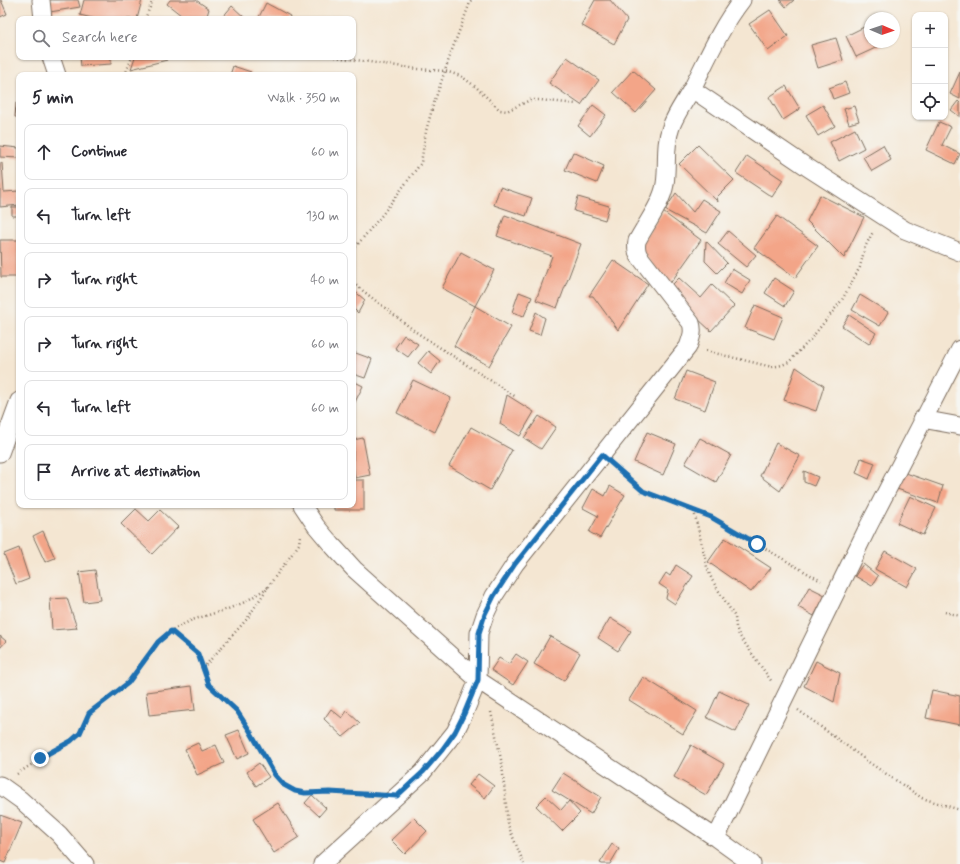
<!DOCTYPE html>
<html lang="en">
<head>
<meta charset="utf-8">
<style>
	body { margin:0; font-family:Mynerve,sans-serif; background:#f2f2f3; color:#2b2b33 }
	.controls { position:absolute; right:12px; top:12px; display:grid; overflow:hidden; border-radius:8px; box-shadow:0 1px 3px #0004 }
	.controls button { width:36px; height:36px; display:grid; place-items:center; padding:0; border:0; border-bottom:1px solid #e1e1e2; background:#fff; color:#2b2b33; font:20px sans-serif }
	.compass { position:absolute; left:864px; top:12px; width:36px; height:36px; border-radius:50%; background:#fff; box-shadow:0 1px 3px #0004; rotate:92deg }
	.stop { position:absolute; width:12px; height:12px; margin:-9px; border:3px solid #1f6fb2; border-radius:50%; background:#fff }
	.stop.end { background:#1f6fb2; border-color:#fff; box-shadow:0 1px 4px #0008 }
	.list { margin:0; padding:0; list-style:none }
	h2 { display:flex; justify-content:space-between; align-items:center; height:52px; margin:0; padding:0 16px; font-size:17px }
	h2 small { font-size:13px; font-weight:400; color:#7c7c81 }
	.list li { display:grid; grid-template-columns:26px 1fr auto; gap:12px; align-items:center; box-sizing:border-box; height:56px; margin:0 8px 8px; padding:0 8px; border:1px solid #e1e1e2; border-radius:8px }
	.list b { display:block; font-size:15px; white-space:nowrap }
	.list em { font-size:13px; font-style:normal; color:#7c7c81 }
	.icon { flex:none; width:22px; height:22px; fill:none; stroke:currentColor; stroke-width:2; stroke-linecap:round; stroke-linejoin:round }
	.map { position:relative; flex:none; width:960px; height:864px; overflow:hidden }
	.search { position:absolute; background:#fff; box-shadow:0 1px 3px #0004; left:16px; top:16px; width:340px; height:44px; display:flex; align-items:center; gap:10px; box-sizing:border-box; padding:0 14px; border-radius:8px; color:#7c7c81; font-size:15px }
	.panel { position:absolute; background:#fff; box-shadow:0 1px 3px #0004; left:16px; top:72px; width:340px; height:436px; border-radius:8px }
	.map>svg:first-child { display:block }
	.building { fill:#f3a588 }
	.lines { fill:none; stroke-linecap:round; stroke-linejoin:round }
	.minor-casing { stroke:#7c6c5d; stroke-width:19 }
	.path { stroke:#7c6c5d; stroke-width:2.5; stroke-dasharray:1 3; stroke-linecap:butt }
	.minor { stroke:#fff; stroke-width:17 }
	.route { stroke:#1f6fb2; stroke-width:5 }
</style>
</head>
<body>
<div class="map">
<svg width="960" height="864" viewBox="0 0 960 864">
	<rect width="100%" height="100%" fill="#f6f6f2"/>
	<filter id="ink" filterUnits="userSpaceOnUse"><feTurbulence type="fractalNoise" baseFrequency=".025" numOctaves="2"/><feDisplacementMap in="SourceGraphic" scale="8" xChannelSelector="R" yChannelSelector="G"/><feConvolveMatrix kernelMatrix="1 2 1 2 8 2 1 2 1" color-interpolation-filters="sRGB"/></filter>
	<filter id="wash" filterUnits="userSpaceOnUse"><feTurbulence type="fractalNoise" baseFrequency=".012" numOctaves="4" result="noise"/><feDisplacementMap in="SourceGraphic" scale="16" xChannelSelector="R" yChannelSelector="G"/><feGaussianBlur stdDeviation="0.9" result="paint"/><feColorMatrix in="noise" values="0 0 0 0 0 0 0 0 0 0 0 0 0 0 0 0 0 1.4 0 .05"/><feComposite in="paint" operator="in"/></filter>
	<g filter="url(#wash)">
		<rect width="100%" height="100%" fill="#f4e6d2"/>
		<g id="blocks">
			<path class="building" d="M1,0L7,14L0,17V1Z
				M48,0H78L80,7L50,12Z
				M84,0H142L137,19H96L80,15Z
				M170,0H196L209,9L206,19H186L167,4Z
				M595,0H610L627,20L614,44L581,25Z
				M780,0H794L786,7Z
				M266,3L290,16L289,19H258Z
				M232,6L246,19H221Z
				M770,10L788,36L768,51L749,24Z
				M870,24V42H881L882,45L856,57L846,36Z
				M836,38L843,60L818,68L811,45Z
				M80,57H111V64L81,66Z
				M135,57H165L167,60L131,69Z
				M567,57L599,80L581,105L549,83Z
				M233,66L251,72L250,75H230Z
				M633,70L656,90L636,113L613,92Z
				M960,72V99L950,94Z
				M845,82L849,93L833,99L829,88Z
				M786,86L800,109L783,120L769,97Z
				M958,101L960,103V117L951,110Z
				M16,103H19V117H15Z
				M593,105L606,115L590,136L578,126Z
				M823,105L835,126L818,136L806,115Z
				M854,106L859,121L849,124L844,109Z
				M939,122L951,127L942,145L960,154L955,164L926,150Z
				M855,129L864,148L839,161L830,142Z
				M698,145L734,180L717,197L718,202L679,164Z
				M883,145L891,160L872,171L863,157Z
				M0,146L19,148V158L0,157Z
				M573,152L604,166L597,183L565,170Z
				M747,156L783,180L772,197L736,173Z
				M0,163H2L4,192L19,191V205L0,207Z
				M500,187L532,198L526,216L494,205Z
				M676,193L693,212L702,199L721,211L707,233L665,210Z
				M820,195L864,217L844,258L807,221Z
				M578,197L609,206L605,220L574,211Z
				M12,207H19V216H12Z
				M663,212L701,240L669,285L638,247Z
				M505,215L581,244L557,308L536,300L552,256L497,236Z
				M777,216L818,246L795,278L754,248Z
				M728,231L756,255L746,267L718,244Z
				M0,240H19V277H1Z
				M706,241L727,263L717,273L705,261Z
				M461,252L494,270L475,306L442,288Z
				M613,260L648,284L618,330L593,296H589Z
				M732,269L750,280L742,294L724,283Z
				M679,278L701,298L712,285L734,306L711,331L667,290Z
				M774,278L794,291L785,306L765,293Z
				M353,290L365,300L358,313L353,308Z
				M519,292L532,297L524,316L512,312Z
				M860,295L888,312L880,326L852,310Z
				M755,305L783,317L774,339L745,328Z
				M475,306L511,327L489,366L454,346Z
				M536,312L545,318L540,335L529,331Z
				M849,315L876,333L869,344L842,326Z
				M404,335L418,344L408,357L395,348Z
				M428,351L440,361L431,374L418,363Z
				M353,352L372,359L365,378L353,374Z
				M796,367L824,386L816,411L784,400Z
				M686,371L715,382L705,410L675,399Z
				M413,380L451,398L435,432L397,413Z
				M353,381L363,386L353,406Z
				M507,395L534,412L520,436L500,424Z
				M539,416L556,427L541,449L524,438Z
				M471,427L512,450L490,490L449,466Z
				M647,432L676,444L663,475L634,462Z
				M363,438L370,475L355,478L353,464V440Z
				M700,438L731,455L716,482L685,464Z
				M776,443L800,456L780,491L760,476Z
				M861,458L875,463L869,479L856,473Z
				M804,471L818,477L814,486L804,482Z
				M903,472L943,486L938,503L897,489Z
				M353,480H364V510H334V505H353Z
				M610,486L625,495L600,538L589,532L598,516L583,508L593,489L605,496Z
				M910,496L936,508L923,535L897,523Z
				M136,509L149,521L160,510L178,527L152,554L121,524Z
				M43,531L55,558L45,562L33,536Z
				M725,538L771,568L751,592L708,562Z
				M19,548L29,579L16,584L4,554Z
				M885,551L917,569L907,587L875,569Z
				M863,564L878,576L872,586L855,576Z
				M676,565L693,576L675,604L666,598L668,590L659,584L666,573L670,576Z
				M95,570L100,600L84,602L79,572Z
				M809,587L825,595L814,616L798,607Z
				M67,598L77,628L52,630L50,599Z
				M610,618L631,631L618,651L598,638Z
				M0,636L6,641L0,648Z
				M550,636L580,653L564,681L534,664Z
				M516,654L528,662L513,685L491,670L499,658L509,664Z
				M816,661L840,673L834,702L804,686Z
				M643,677L697,711L683,734L629,700Z
				M192,686L195,710L149,715L146,692Z
				M932,690L960,696V725L926,718Z
				M719,691L749,705L736,732L706,717L709,713Z
				M331,709L342,718L347,711L360,723L343,737L324,719Z
				M239,730L249,753L237,759L226,735Z
				M198,743L202,751L216,745L224,763L197,775L185,749Z
				M691,745L724,764L706,795L674,777Z
				M259,763L269,777L256,786L247,772Z
				M563,773L601,797L591,814L552,790Z
				M478,774L494,786L485,798L469,785Z
				M312,795L326,808L319,816L305,803Z
				M546,796L561,810L569,801L580,813L562,831L536,806Z
				M278,803L299,837L274,853L253,819Z
				M0,815L22,823L5,863L0,861Z
				M414,818L427,831L405,854L391,840Z
				M612,844L619,849L610,864H602L600,863Z"/>
		</g>
	</g>
	<g filter="url(#ink)">
		<use href="#blocks" fill-opacity="0" stroke="#7c6c5d" stroke-width="1"/>
		<g class="lines">
			<defs>
				<path id="minor" d="M41,0L43,19
					M51,57L57,75
					M692,89L807,167L905,230L960,252
					M922,419L960,426
					M0,453L19,401
					M302,505L316,526L332,545L354,569L478,680L716,838L752,864
					M0,785L21,800L59,834L85,864
					M716,838L868,527L960,349
					M322,864L423,772L455,732L464,714L478,680L479,633L485,615L494,596L515,564L688,347C691,338 694,332 691,323L639,256C636,251 636,247 637,241C646,224 662,203 665,184C668,165 664,145 671,127C676,113 686,100 693,87C708,57 721,27 742,0"/>
			</defs>
			<use href="#minor" class="minor-casing"/>
			<path class="path" d="M145,19L153,0
				M335,57L418,69L445,71L461,76L476,87L500,110L507,111L530,100H540L576,104
				M125,75L132,57
				M353,250L382,215L421,163L426,131L433,106L452,50L471,0
				M353,283L416,332L516,397
				M706,351L772,367L782,365L789,362L810,340L842,300L860,267L865,247L873,232
				M616,467L643,491L711,517L821,581
				M694,511L707,567L712,580L735,617L736,627L739,635L772,682
				M945,612L960,616
				M171,631L198,654L209,685L237,711L250,731L275,775L284,785L295,791L305,793L330,792L370,795
				M203,668L247,619L272,581L295,550L299,544L300,536
				M798,710L870,763L922,798L960,810
				M491,712L502,764L508,825L524,864
				M17,774L40,759L71,741L80,733L89,713L128,683L158,642L172,630L192,620L228,609L245,602L270,586"/>
			<use href="#minor" class="minor"/>
		</g>
	</g>
	<g class="lines" filter="url(#ink)">
		<path class="route" d="M40,758L71,741L80,733L89,713L128,683L158,642L171,631L198,654L209,685L237,711L250,731L275,775L284,785L295,791L305,793L330,792L397,796L423,772L442,750L455,732L464,714L478,680L479,633L485,614L494,596L515,564L602,455L643,491L711,517L757,544"/>
	</g>
</svg>
<div class="controls">
<button>+</button>
<button>−</button>
<button><svg class="icon" aria-label="locate" viewBox="0 0 24 24"><circle cx="12" cy="12" r="6"/><path d="M12 2v4M12 18v4M2 12h4M18 12h4"/></svg></button>
</div>
<svg class="compass" viewBox="-18 -18 36 36"><path d="M0-13l5 13h-10z" fill="#e53935"/><path d="M0 13l5-13h-10z" fill="#7c7c81"/></svg>
<div class="stop" style="left:757px;top:544px"></div>
<div class="stop end" style="left:40px;top:758px"></div>
<div class="search"><svg class="icon" aria-label="search" viewBox="0 0 24 24"><circle cx="10" cy="10" r="6"/><path d="M15 15l6 6"/></svg>Search here</div>
<section class="panel">
<h2>5 min<small>Walk · 350 m</small></h2>
<ul class="list">
<li><svg class="icon" aria-label="ahead" viewBox="0 0 24 24"><path d="M12 20V5M6 11l6-6 6 6"/></svg><div><b>Continue</b></div><em>60 m</em></li>
<li><svg class="icon" aria-label="left" viewBox="0 0 24 24"><path d="M17 20v-9H6M10 6l-5 5 5 5"/></svg><div><b>Turn left</b></div><em>130 m</em></li>
<li><svg class="icon" aria-label="right" viewBox="0 0 24 24"><path d="M7 20v-9h11M14 6l5 5-5 5"/></svg><div><b>Turn right</b></div><em>40 m</em></li>
<li><svg class="icon" aria-label="right" viewBox="0 0 24 24"><path d="M7 20v-9h11M14 6l5 5-5 5"/></svg><div><b>Turn right</b></div><em>60 m</em></li>
<li><svg class="icon" aria-label="left" viewBox="0 0 24 24"><path d="M17 20v-9H6M10 6l-5 5 5 5"/></svg><div><b>Turn left</b></div><em>60 m</em></li>
<li><svg class="icon" aria-label="arrive" viewBox="0 0 24 24"><path d="M6 21V4h12l-3 4 3 4H6"/></svg><div><b>Arrive at destination</b></div></li>
</ul>
</section>
</div>
</body>
</html>
